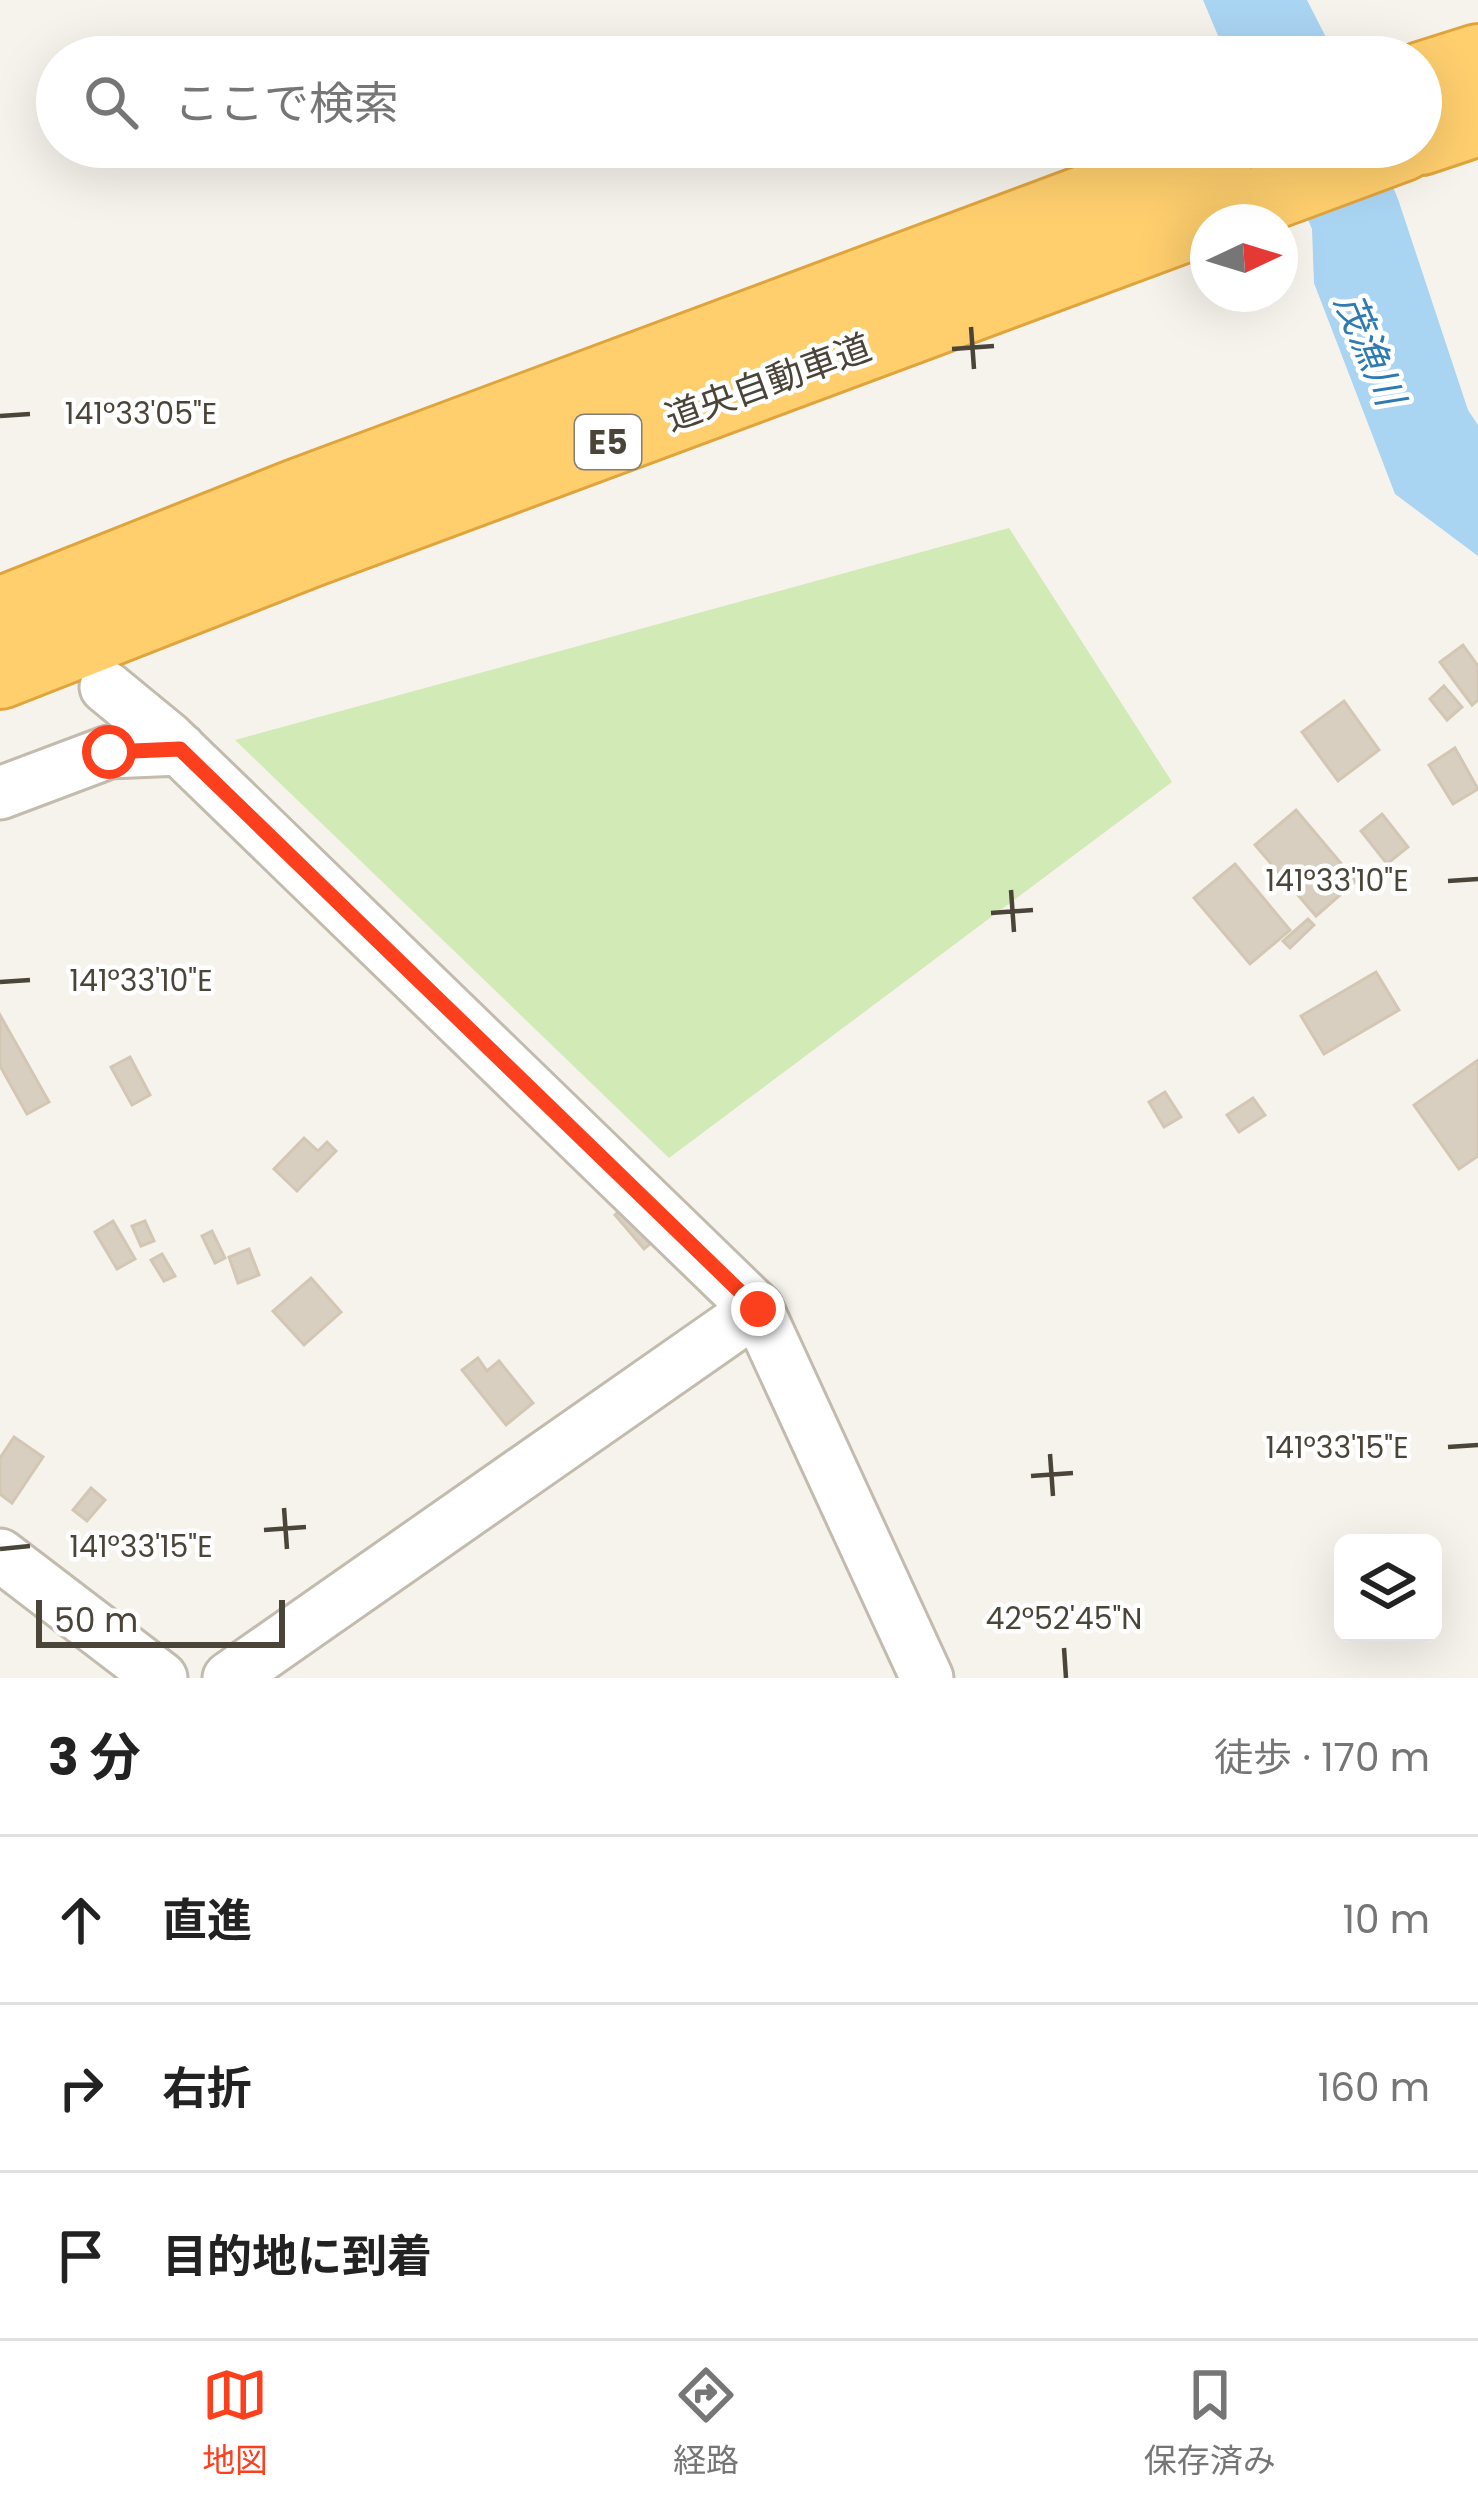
<!DOCTYPE html>
<html lang="ja">
<head>
<meta charset="utf-8">
<style>
	body { margin:0; font-family:Poppins,"Noto Sans JP",sans-serif; background:#f2f2f2; color:#222 }
	.controls { position:absolute; right:36px; bottom:36px; display:grid; overflow:hidden; border-radius:18px; box-shadow:0 12px 48px #0002 }
	.controls button { width:108px; height:108px; display:grid; place-items:center; padding:0; border:0; border-bottom:3px solid #e0e0e0; background:#fff; color:#222; font:60px sans-serif }
	.compass { position:absolute; left:1190px; top:204px; width:108px; height:108px; border-radius:50%; background:#fff; box-shadow:0 12px 48px #0002; rotate:86deg }
	.scale { position:absolute; left:36px; bottom:30px; width:249px; box-sizing:border-box; padding-left:12px; border:6px solid #4b4439; border-top:0; font-size:33px; line-height:42px; white-space:nowrap; color:#4b4439; -webkit-text-stroke:9px #fff; paint-order:stroke }
	.stop { position:absolute; width:36px; height:36px; margin:-27px; border:9px solid #fc3f1d; border-radius:50%; background:#fff }
	.stop.end { background:#fc3f1d; border-color:#fff; box-shadow:0 3px 12px #0008 }
	.list { margin:0; padding:0; list-style:none }
	h2 { display:flex; justify-content:space-between; align-items:center; height:156px; margin:0; padding:0 48px; font-size:51px }
	h2 small { font-size:39px; font-weight:400; color:#767676 }
	.list li { display:grid; grid-template-columns:78px 1fr auto; gap:36px; align-items:center; box-sizing:border-box; height:168px; padding:0 48px; border-top:3px solid #e0e0e0 }
	.list b { display:block; font-size:45px; white-space:nowrap }
	.list em { font-size:39px; font-style:normal; color:#767676 }
	.icon { flex:none; width:66px; height:66px; fill:none; stroke:currentColor; stroke-width:2; stroke-linecap:round; stroke-linejoin:round }
	.map { position:relative; flex:none; width:1478px; height:1678px; overflow:hidden }
	.search { position:absolute; background:#fff; box-shadow:0 12px 48px #0002; left:36px; right:36px; top:36px; height:132px; display:flex; align-items:center; gap:30px; box-sizing:border-box; padding:0 42px; border-radius:66px; color:#767676; font-size:45px }
	.sheet { height:660px; background:#fff }
	nav { display:flex; justify-content:space-around; align-items:center; box-sizing:border-box; height:168px; border-top:3px solid #e0e0e0; background:#fff; font-size:33px; color:#767676 }
	nav a { display:grid; justify-items:center; gap:6px }
	nav .on { color:#fc3f1d }
	.map>svg:first-child { display:block }
	.green { fill:#d2eab5 }
	.water { fill:#a9d4f2 }
	.building { fill:#d8cfc1; stroke:#d3c7b4; stroke-width:3 }
	.lines { fill:none; stroke-linecap:round; stroke-linejoin:round }
	.minor-casing { stroke:#c2bbae; stroke-width:57 }
	.highway-casing { stroke:#e0a43c; stroke-width:72 }
	.minor { stroke:#fff; stroke-width:51 }
	.highway { stroke:#ffcf6e; stroke-width:66 }
	.route { stroke:#fc3f1d; stroke-width:15 }
	.ticks { fill:none; stroke:#4b4439; stroke-width:4.5 }
	.labels { text-anchor:middle; stroke-width:9; stroke-linejoin:round; paint-order:stroke }
	.shield { fill:#fff; stroke:#817c74; stroke-width:3 }
	.shield-label { font-size:33px; font-weight:bold; fill:#4b4439 }
	.street-label { font-size:36px; fill:#4b4439; stroke:#fff }
	.water-label { font-size:39px; font-style:italic; fill:#2e7ab2; stroke:#fff }
	.ticks-label { font-size:30px; text-anchor:middle; fill:#4b4439; stroke:#fff; stroke-width:9; stroke-linejoin:round; paint-order:stroke }
</style>
</head>
<body>
<div class="map">
<svg width="1478" height="1678" viewBox="0 0 1478 1678">
	<rect width="100%" height="100%" fill="#f6f3ec"/>
	<path class="green" d="M1009,528L1172,782L669,1158L235,740Z"/>
	<path class="water" d="M1203,0H1307L1336,57H1227Z
		M1277,147H1376L1398,199L1468,410L1478,425V556L1395,494L1314,283L1312,229Z"/>
	<path class="building" d="M1463,645L1478,666V700L1472,705L1440,662Z
		M1444,686L1462,707L1447,720L1430,699Z
		M1344,701L1379,750L1338,781L1302,732Z
		M1455,748L1478,789L1453,804L1429,765Z
		M1296,810L1356,881L1316,916L1255,845Z
		M1382,814L1408,847L1387,864L1361,831Z
		M1235,864L1290,930L1250,964L1194,898Z
		M1308,919L1314,925L1290,948L1283,941Z
		M1376,972L1399,1010L1324,1054L1301,1016Z
		M0,1015L49,1102L27,1114L0,1066Z
		M130,1057L150,1095L132,1105L111,1067Z
		M1478,1060V1156L1459,1169L1414,1105Z
		M1165,1092L1181,1117L1164,1127L1149,1102Z
		M1253,1098L1265,1115L1239,1132L1227,1115Z
		M304,1138L318,1151L327,1142L336,1151L297,1191L274,1169Z
		M634,1198L664,1232L644,1249L615,1215Z
		M113,1221L135,1259L117,1269L95,1232Z
		M145,1221L154,1241L141,1246L132,1226Z
		M212,1231L225,1258L215,1263L202,1236Z
		M249,1249L259,1275L238,1283L229,1257Z
		M162,1254L175,1276L164,1281L151,1260Z
		M311,1278L341,1312L304,1345L273,1311Z
		M478,1358L487,1371L499,1361L533,1403L506,1425L462,1370Z
		M14,1437L43,1457L12,1503L0,1494V1458Z
		M91,1488L105,1500L87,1521L73,1510Z"/>
	<g class="lines">
		<defs>
			<path id="minor" d="M106,687L168,738L757,1309L927,1678
				M0,793L109,752L180,749
				M0,1555L161,1678
				M229,1678L757,1309"/>
			<path id="highway" d="M1421,76L1478,58
				M1421,141L1478,122
				M0,611L297,493L1225,147
				M0,675L311,553L1403,147"/>
		</defs>
		<use href="#minor" class="minor-casing"/>
		<use href="#highway" class="highway-casing"/>
		<use href="#minor" class="minor"/>
		<use href="#highway" class="highway"/>
	</g>
	<g class="lines">
		<path class="route" d="M109,752L180,749L758,1309"/>
	</g>
	<path class="ticks" d="M971,327L974,369M952,349L994,346M0,416L30,414M1448,881L1478,879M1011,890L1014,932M991,913L1033,910M0,982L30,980M1448,1447L1478,1445M1050,1454L1053,1496M1031,1476L1073,1473M284,1508L287,1549M264,1530L306,1527M0,1549L30,1546M1064,1648L1066,1678"/>
	<g class="labels">
		<rect class="shield" x="575" y="415" width="66" height="54" rx="9"/>
		<g class="shield-label">
			<text x="608" y="454">E5</text>
		</g>
		<g class="street-label">
			<text transform="translate(768 382) rotate(-20)" y="13">道央自動車道</text>
		</g>
		<g class="water-label">
			<text transform="translate(1370 349) rotate(67)" y="14">茂漁川</text>
		</g>
	</g>
	<g class="ticks-label">
		<text x="141" y="424">141°33'05"E</text>
		<text x="1337" y="891">141°33'10"E</text>
		<text x="141" y="991">141°33'10"E</text>
		<text x="1337" y="1458">141°33'15"E</text>
		<text x="141" y="1557">141°33'15"E</text>
		<text x="1064" y="1629">42°52'45"N</text>
	</g>
</svg>
<div class="controls">
<button><svg class="icon" aria-label="layers" viewBox="0 0 24 24"><path d="M12 4l9 5-9 5-9-5zM3 14l9 5 9-5"/></svg></button>
</div>
<svg class="compass" viewBox="-18 -18 36 36"><path d="M0-13l5 13h-10z" fill="#e53935"/><path d="M0 13l5-13h-10z" fill="#767676"/></svg>
<div class="scale">50 m</div>
<div class="stop" style="left:109px;top:752px"></div>
<div class="stop end" style="left:758px;top:1309px"></div>
<div class="search"><svg class="icon" aria-label="search" viewBox="0 0 24 24"><circle cx="10" cy="10" r="6"/><path d="M15 15l6 6"/></svg>ここで検索</div>
</div>
<section class="sheet">
<h2>3 分<small>徒歩 · 170 m</small></h2>
<ul class="list">
<li><svg class="icon" aria-label="ahead" viewBox="0 0 24 24"><path d="M12 20V5M6 11l6-6 6 6"/></svg><div><b>直進</b></div><em>10 m</em></li>
<li><svg class="icon" aria-label="right" viewBox="0 0 24 24"><path d="M7 20v-9h11M14 6l5 5-5 5"/></svg><div><b>右折</b></div><em>160 m</em></li>
<li><svg class="icon" aria-label="arrive" viewBox="0 0 24 24"><path d="M6 21V4h12l-3 4 3 4H6"/></svg><div><b>目的地に到着</b></div></li>
</ul>
</section>
<nav>
<a class="on"><svg class="icon" aria-label="map" viewBox="0 0 24 24"><path d="M3 6l6-2 6 2 6-2v14l-6 2-6-2-6 2zM9 4v14M15 6v14"/></svg>地図</a>
<a><svg class="icon" aria-label="directions" viewBox="0 0 24 24"><path d="M12 3l9 9-9 9-9-9zM9 14v-3h6M13 9l2 2-2 2"/></svg>経路</a>
<a><svg class="icon" aria-label="saved" viewBox="0 0 24 24"><path d="M7 4h10v16l-5-4-5 4z"/></svg>保存済み</a>
</nav>
</body>
</html>
